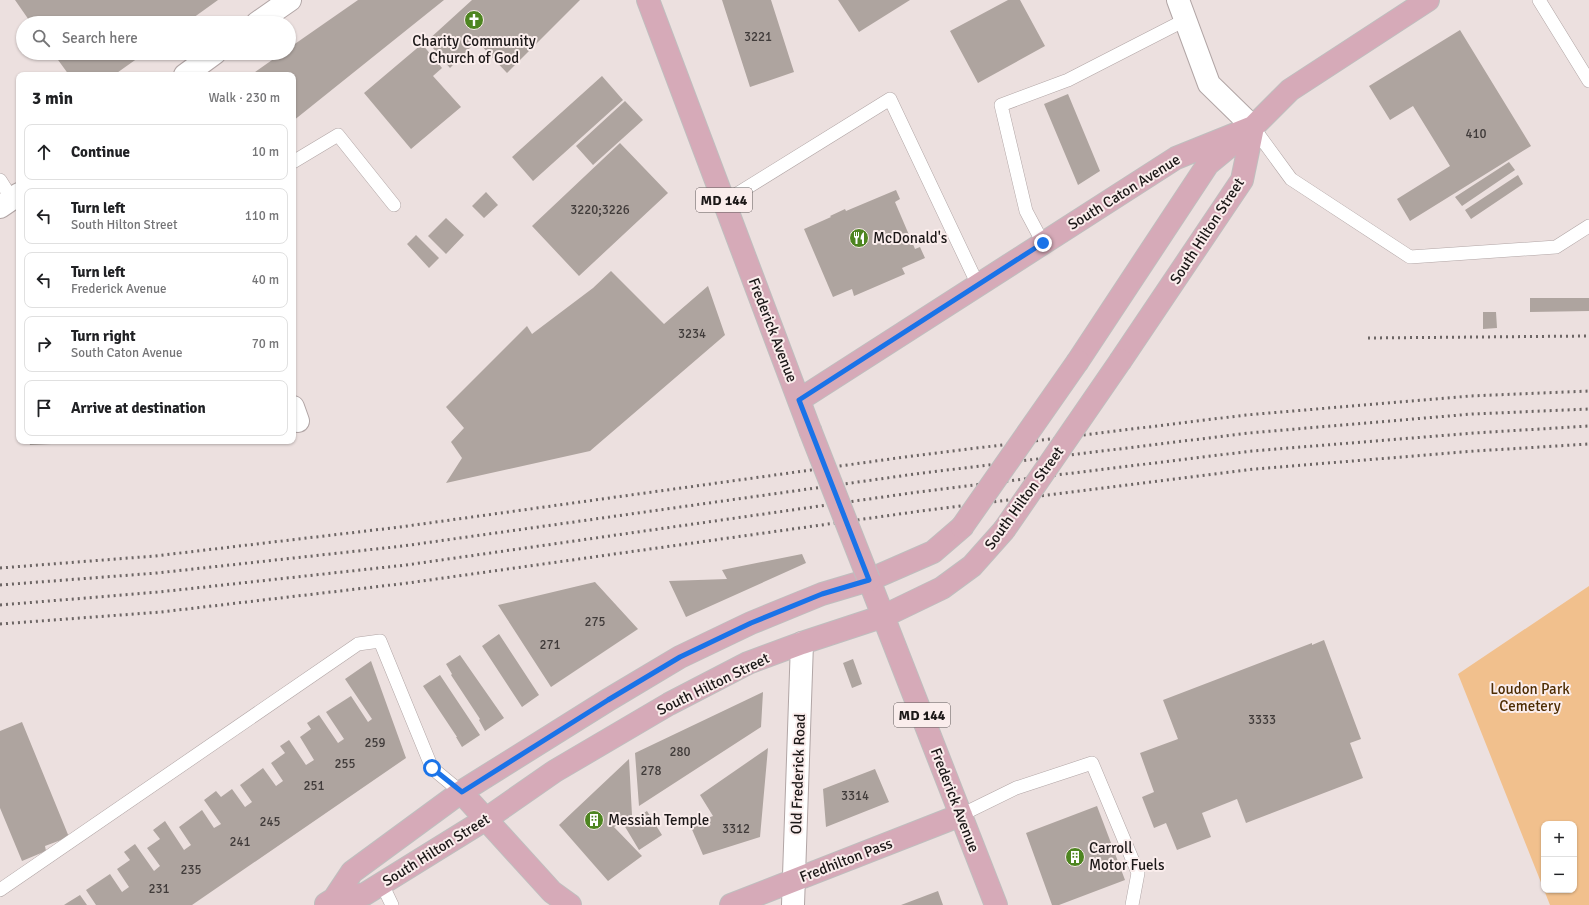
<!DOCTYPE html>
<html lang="en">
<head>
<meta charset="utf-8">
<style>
	body { margin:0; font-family:Signika,sans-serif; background:#f2f2f2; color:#202124 }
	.controls { position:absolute; right:12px; bottom:12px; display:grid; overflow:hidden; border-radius:8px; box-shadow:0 1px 3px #0004 }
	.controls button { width:36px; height:36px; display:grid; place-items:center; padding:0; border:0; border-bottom:1px solid #e0e0e0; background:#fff; color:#202124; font:20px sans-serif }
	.stop { position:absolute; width:12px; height:12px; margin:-9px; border:3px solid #1a73e8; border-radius:50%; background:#fff }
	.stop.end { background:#1a73e8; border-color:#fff; box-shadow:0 1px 4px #0008 }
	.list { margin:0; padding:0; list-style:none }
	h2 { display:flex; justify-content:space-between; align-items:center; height:52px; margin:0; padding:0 16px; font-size:17px }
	h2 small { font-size:13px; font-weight:400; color:#757577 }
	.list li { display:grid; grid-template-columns:26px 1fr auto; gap:12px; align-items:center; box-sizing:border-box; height:56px; margin:0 8px 8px; padding:0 8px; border:1px solid #e0e0e0; border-radius:8px }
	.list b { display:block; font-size:15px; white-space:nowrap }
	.list p { margin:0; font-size:13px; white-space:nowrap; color:#757577 }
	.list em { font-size:13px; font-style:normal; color:#757577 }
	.icon { flex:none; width:22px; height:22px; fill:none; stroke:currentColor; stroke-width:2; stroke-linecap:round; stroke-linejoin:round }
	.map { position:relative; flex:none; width:1589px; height:905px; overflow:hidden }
	.search { position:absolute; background:#fff; box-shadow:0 1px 3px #0004; left:16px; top:16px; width:280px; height:44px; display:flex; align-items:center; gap:10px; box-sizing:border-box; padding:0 14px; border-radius:22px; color:#757577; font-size:15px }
	.panel { position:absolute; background:#fff; box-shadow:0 1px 3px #0004; left:16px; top:72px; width:280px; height:372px; border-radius:8px }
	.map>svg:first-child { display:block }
	.green { fill:#f1c08d; fill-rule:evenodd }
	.building { fill:#aea49f }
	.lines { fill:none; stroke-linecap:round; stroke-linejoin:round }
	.lane-casing { stroke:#b1a5a5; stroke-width:14 }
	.street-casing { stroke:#b1a5a5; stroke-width:24 }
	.primary-casing { stroke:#bfbebe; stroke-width:24 }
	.lane { stroke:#fff; stroke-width:13 }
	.street { stroke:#fff; stroke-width:22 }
	.primary { stroke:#d6aab8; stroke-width:22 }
	.rail { stroke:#6c6564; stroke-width:3; stroke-dasharray:2 4; stroke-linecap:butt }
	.primary-bridge-casing { stroke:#bfbebe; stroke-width:24; stroke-linecap:butt }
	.primary-bridge { stroke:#d6aab8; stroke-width:22 }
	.route { stroke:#1a73e8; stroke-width:5 }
	.labels { text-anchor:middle; stroke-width:4; stroke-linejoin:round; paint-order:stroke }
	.number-label { font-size:13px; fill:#403b3a }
	.shield { fill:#faedec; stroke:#5f5858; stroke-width:1 }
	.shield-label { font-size:14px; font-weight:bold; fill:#1c1818 }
	.poi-label { font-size:15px; fill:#1c1818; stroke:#faedec; text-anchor:start }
	.street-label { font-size:15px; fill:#1c1818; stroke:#faedec }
	.park-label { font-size:15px; fill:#4e2d03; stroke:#faedec }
</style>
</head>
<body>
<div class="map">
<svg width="1589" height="905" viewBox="0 0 1589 905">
	<rect width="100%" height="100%" fill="#ece0df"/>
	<path class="green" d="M1589,586V905H1550L1458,674ZM1544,824H1574V890H1544Z"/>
	<path class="building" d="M15,0H218L186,23H31Z
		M358,0H444L293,121V75H251L282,53H289V48Z
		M472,0H580L507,73L477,41L450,68L427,41Z
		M722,0H771L794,72L750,87Z
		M838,0H910L859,32Z
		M1008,0H1020L1045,46L978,83L950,31Z
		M1460,30L1531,146L1410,221L1397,199L1450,166L1413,106L1390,120L1369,86Z
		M422,44L442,68L433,76L461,107L411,149L364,93Z
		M53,53H145L114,75H69Z
		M602,76L623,100L533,181L512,157Z
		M1068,94L1100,171L1078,185L1044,104Z
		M625,101L643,120L593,165L576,146Z
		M620,143L668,193L579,276L532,226Z
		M1509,162L1515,170L1462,206L1455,197Z
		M1518,175L1523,184L1471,219L1465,210Z
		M896,190L900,199L895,202L915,249L920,247L925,258L902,268L905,274L854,296L852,289L833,297L804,229L831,217L830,216L845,209L846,211Z
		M486,192L498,205L484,218L472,206Z
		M446,218L464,235L446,254L428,236Z
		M416,235L439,258L429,268L407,244Z
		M611,271L664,324L708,286L725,335L590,451L446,483L462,458L451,442L464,428L446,407L527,326L532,334L593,288Z
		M1530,298H1589V311L1530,312Z
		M1483,312H1496L1497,328L1483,329Z
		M29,441H94V442L30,445Z
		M802,554L806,563L686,617L669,581L727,579L722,570Z
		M595,582L638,629L551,687L498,605Z
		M499,634L539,695L522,707L482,646Z
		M1324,640L1361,739L1350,743L1363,778L1246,823L1237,799L1202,813L1211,837L1177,850L1166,823L1154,828L1142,797L1154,792L1140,753L1178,739L1163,700L1312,643V645Z
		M460,655L504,718L485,731L479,720L480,719L451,675L452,674L446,664Z
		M853,659L862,684L852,688L843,663Z
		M371,661L406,758L192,905H96L86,890L110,874L122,892L129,887L117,869L130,860L124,852L135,844L154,871L160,866L147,848L160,839L153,830L165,821L184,850L191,845L179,827L202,810L214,828L221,824L204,800L216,791L221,797L232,789L245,807L252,802L240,785L263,768L276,786L283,781L271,763L285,753L280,746L289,740L306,765L314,760L300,737L311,729L307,723L319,715L338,743L344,739L326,712L351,696L368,722L372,719L345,679Z
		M440,675L480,735L462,747L456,737H457L423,686Z
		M763,692L761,727L639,806L635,753Z
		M22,722L69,837L45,846L46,851L22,861L0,808V731Z
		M768,748L760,837L703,855L690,825L713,816L700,795Z
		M629,759L632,815L614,827L642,856L608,881L559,825Z
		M875,769L889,802L826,827L823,789Z
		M1097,806L1125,880L1059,905H1052L1026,833Z
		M647,811L662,835L639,850L624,825Z
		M938,891L943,905H901Z
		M80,895L87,905H64L67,903Z"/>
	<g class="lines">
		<defs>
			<path id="lane" d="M1539,0L1589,81
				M1253,127L1291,179L1410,257L1556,247L1589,226
				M293,162L338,135L394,205
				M0,180L12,199
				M724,202L890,99L978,285
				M1043,243L1026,211L1001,105L1068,80L1185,20
				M961,815L1016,788L1092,763L1138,873L1132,905
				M382,884L392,905
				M0,890L358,644L380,641L432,768L461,792"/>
			<path id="street" d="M1178,0L1209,84L1253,127
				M257,23L290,0
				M185,75L215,53
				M0,207L19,194
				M293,407L298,421
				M793,905L802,643"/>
			<path id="primary" d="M648,0L810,430
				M1121,360L1242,180L1253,127
				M1078,361L1208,164L1237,140
				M799,400L1176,158L1253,127L1290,90L1428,0
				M869,580L996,905
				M461,792L552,892L570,905
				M334,899L365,894L486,819L555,771L669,704L748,663L802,643L884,616L942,588L972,566L1004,530
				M326,904L334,899L352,872L461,792L608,700L680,657L751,623L822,594L869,580L933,552L962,527
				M731,905L961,815"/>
		</defs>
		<use href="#lane" class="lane-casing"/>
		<use href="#street" class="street-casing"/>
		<use href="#primary" class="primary-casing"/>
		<use href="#lane" class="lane"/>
		<use href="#street" class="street"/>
		<use href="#primary" class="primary"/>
		<path class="rail" d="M1368,338L1589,336
			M0,568L155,556L400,527L912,456L1246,415L1470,396L1589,391
			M0,585L157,573L403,546L915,474L1249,433L1472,414L1589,409
			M0,605L159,592L406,565L918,492L1252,451L1474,433L1589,426
			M0,624L161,612L408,583L921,511L1255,469L1475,451L1589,444"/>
		<defs>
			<path id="primary-bridge" d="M810,430L869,580
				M962,527L1078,361
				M1004,530L1121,360"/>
		</defs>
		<use href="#primary-bridge" class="primary-bridge-casing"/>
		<use href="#primary-bridge" class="primary-bridge"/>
	</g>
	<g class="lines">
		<path class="route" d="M432,768L462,792L608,700L680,657L751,623L822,594L869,580L799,400L1043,243"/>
	</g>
	<defs>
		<symbol id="church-disc" viewBox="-11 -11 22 22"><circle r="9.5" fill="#4d8520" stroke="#faedec"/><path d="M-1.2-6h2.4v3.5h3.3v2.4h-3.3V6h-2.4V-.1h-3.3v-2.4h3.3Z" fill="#fff"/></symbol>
		<symbol id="restaurant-disc" viewBox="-11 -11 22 22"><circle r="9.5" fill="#4d8520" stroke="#faedec"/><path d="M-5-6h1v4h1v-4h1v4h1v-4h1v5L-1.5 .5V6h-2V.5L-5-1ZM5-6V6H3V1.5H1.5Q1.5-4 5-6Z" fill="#fff"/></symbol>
		<symbol id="building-disc" viewBox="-11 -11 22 22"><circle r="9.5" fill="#4d8520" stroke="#faedec"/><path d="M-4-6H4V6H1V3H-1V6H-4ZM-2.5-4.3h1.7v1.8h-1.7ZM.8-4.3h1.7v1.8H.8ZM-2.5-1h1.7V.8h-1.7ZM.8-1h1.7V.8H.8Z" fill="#fff"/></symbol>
	</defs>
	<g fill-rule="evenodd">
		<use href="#church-disc" x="463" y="9" width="22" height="22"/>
		<use href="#restaurant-disc" x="848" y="227" width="22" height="22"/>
		<use href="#building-disc" x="583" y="809" width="22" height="22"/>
		<use href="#building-disc" x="1064" y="846" width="22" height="22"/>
	</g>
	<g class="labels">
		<g class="number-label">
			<text x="758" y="41">3221</text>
			<text x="1476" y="138">410</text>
			<text x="600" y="214">3220;3226</text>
			<text x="692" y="338">3234</text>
			<text x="595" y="626">275</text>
			<text x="550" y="649">271</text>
			<text x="1262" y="724">3333</text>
			<text x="375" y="747">259</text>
			<text x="680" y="756">280</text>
			<text x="345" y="768">255</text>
			<text x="651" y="775">278</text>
			<text x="314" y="790">251</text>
			<text x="855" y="800">3314</text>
			<text x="270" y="826">245</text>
			<text x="736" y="833">3312</text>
			<text x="240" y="846">241</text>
			<text x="191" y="874">235</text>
			<text x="159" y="893">231</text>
		</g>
		<g class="shield">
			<rect x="696" y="188" width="56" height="24" rx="3"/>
			<rect x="894" y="703" width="56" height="24" rx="3"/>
		</g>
		<g class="shield-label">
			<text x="724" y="205">MD 144</text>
			<text x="922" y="720">MD 144</text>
		</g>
		<g class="poi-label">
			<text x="474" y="46" text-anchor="middle">Charity Community<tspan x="474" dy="17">Church of God</tspan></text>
			<text x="873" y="243">McDonald's</text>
			<text x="608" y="825">Messiah Temple</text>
			<text x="1089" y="853">Carroll<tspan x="1089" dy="17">Motor Fuels</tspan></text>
		</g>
		<g class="street-label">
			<text transform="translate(1124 192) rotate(-32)" y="5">South Caton Avenue</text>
			<text transform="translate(1207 231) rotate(-57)" y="5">South Hilton Street</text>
			<text transform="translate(773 330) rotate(69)" y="5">Frederick Avenue</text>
			<text transform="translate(1024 498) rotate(-54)" y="5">South Hilton Street</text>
			<text transform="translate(713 684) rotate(-26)" y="5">South Hilton Street</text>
			<text transform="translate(798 774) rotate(-88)" y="5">Old Frederick Road</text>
			<text transform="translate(955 800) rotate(69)" y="5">Frederick Avenue</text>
			<text transform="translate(436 850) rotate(-32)" y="5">South Hilton Street</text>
			<text transform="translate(846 860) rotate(-21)" y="5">Fredhilton Pass</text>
		</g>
		<g class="park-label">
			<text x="1530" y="694">Loudon Park<tspan x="1530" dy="17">Cemetery</tspan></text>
		</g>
	</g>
</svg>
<div class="controls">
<button>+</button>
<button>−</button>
</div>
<div class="stop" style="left:432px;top:768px"></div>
<div class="stop end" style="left:1043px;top:243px"></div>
<div class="search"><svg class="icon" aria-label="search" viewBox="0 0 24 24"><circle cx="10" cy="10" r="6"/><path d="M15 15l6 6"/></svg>Search here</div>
<section class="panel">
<h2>3 min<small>Walk · 230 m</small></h2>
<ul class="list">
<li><svg class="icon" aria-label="ahead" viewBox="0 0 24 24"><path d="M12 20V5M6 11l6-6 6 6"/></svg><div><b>Continue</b></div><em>10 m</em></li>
<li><svg class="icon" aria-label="left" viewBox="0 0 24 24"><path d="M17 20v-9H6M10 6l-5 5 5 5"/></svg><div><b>Turn left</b><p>South Hilton Street</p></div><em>110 m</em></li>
<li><svg class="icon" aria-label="left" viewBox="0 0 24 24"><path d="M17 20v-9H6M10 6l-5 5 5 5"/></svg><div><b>Turn left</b><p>Frederick Avenue</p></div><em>40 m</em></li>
<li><svg class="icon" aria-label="right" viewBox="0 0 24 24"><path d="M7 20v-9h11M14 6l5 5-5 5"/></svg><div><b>Turn right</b><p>South Caton Avenue</p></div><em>70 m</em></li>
<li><svg class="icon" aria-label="arrive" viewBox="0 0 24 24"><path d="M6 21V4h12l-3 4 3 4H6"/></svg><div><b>Arrive at destination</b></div></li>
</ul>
</section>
</div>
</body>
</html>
